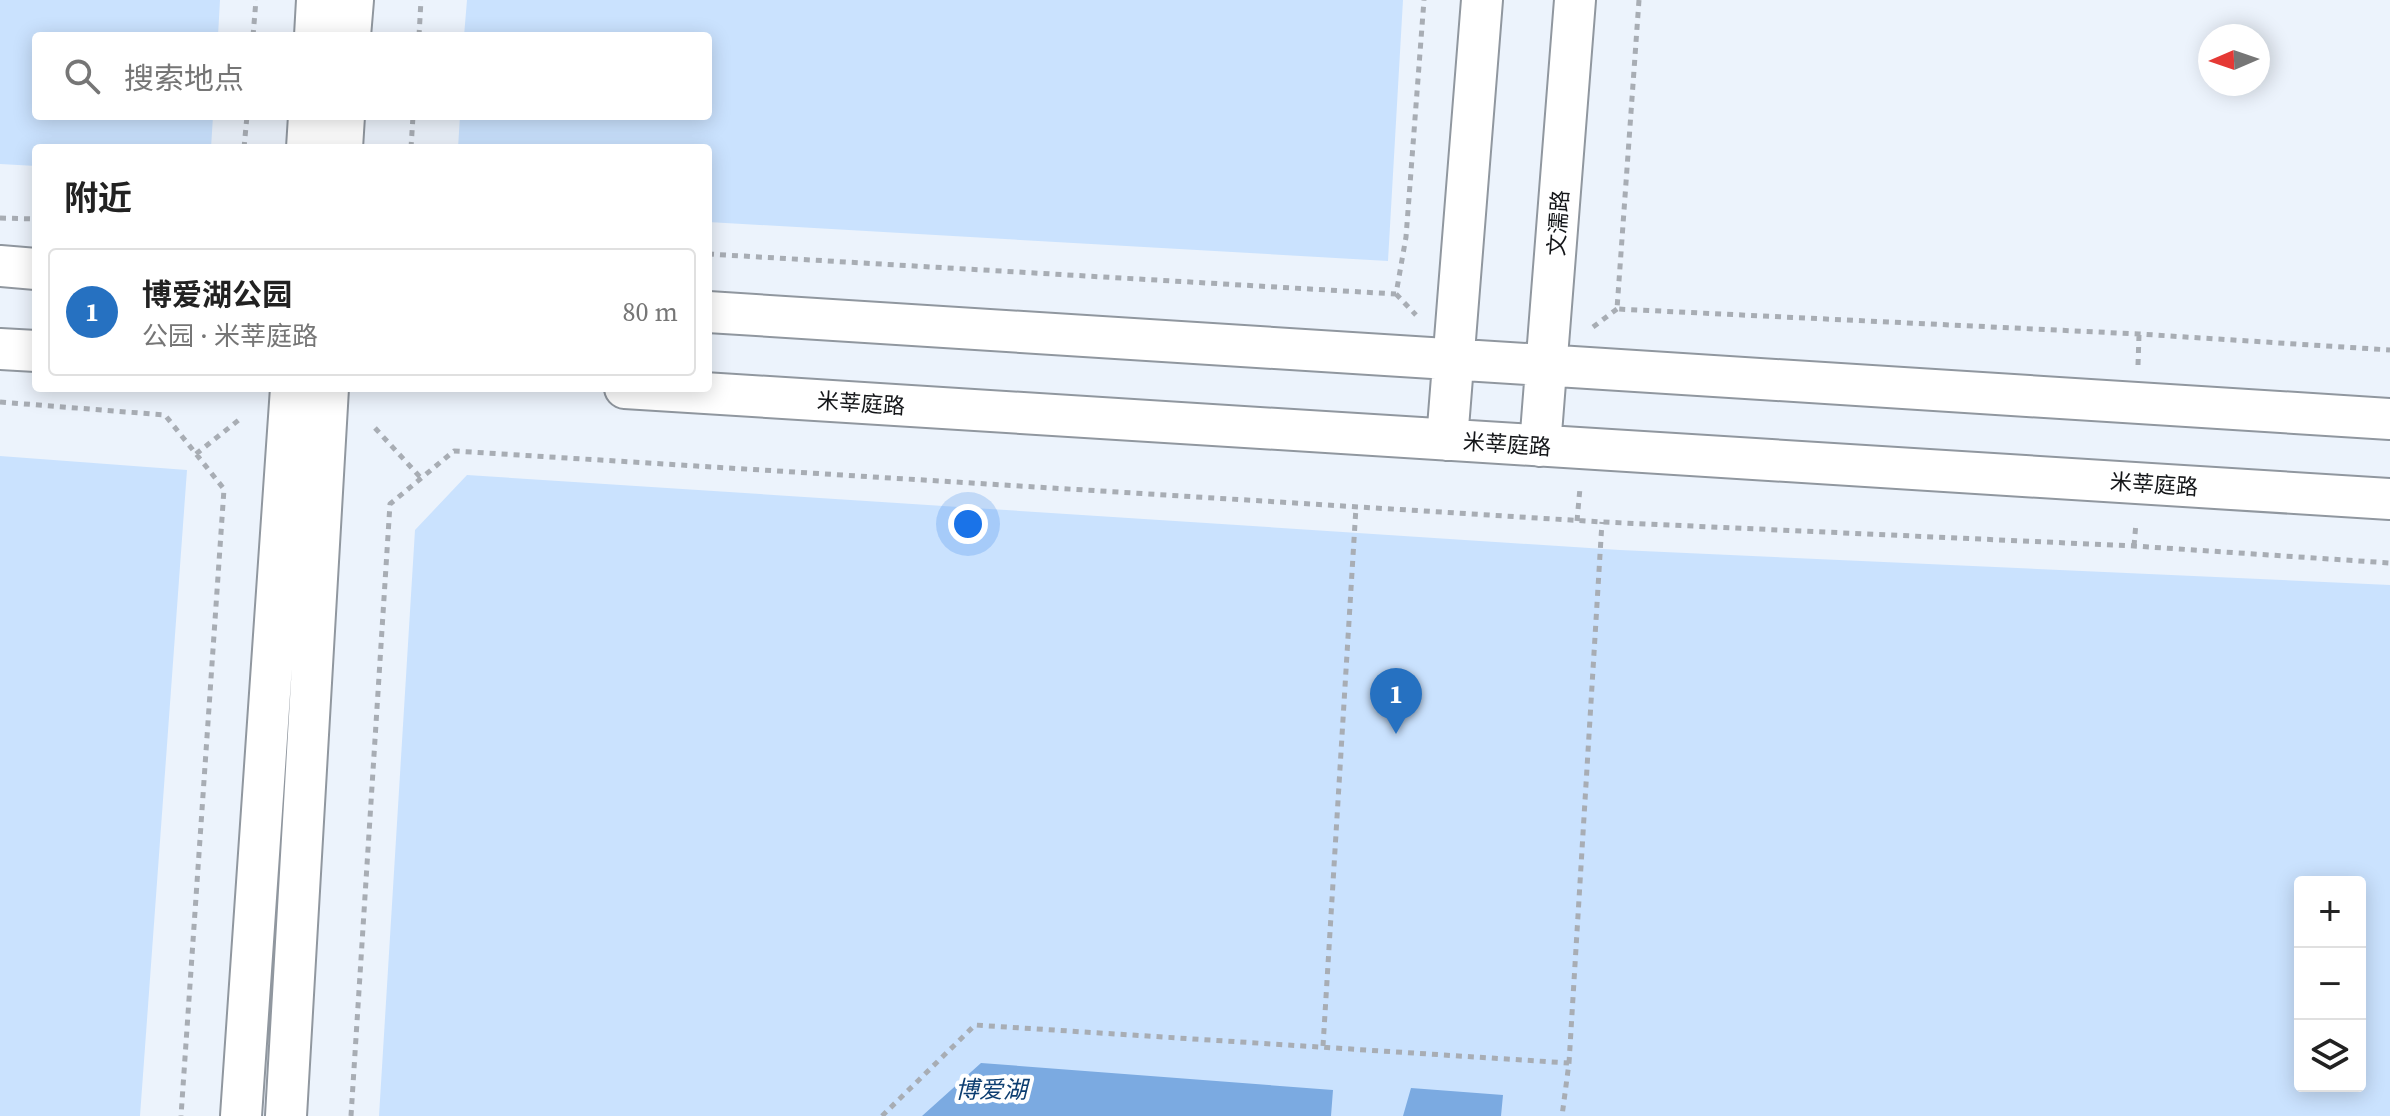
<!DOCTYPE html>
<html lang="zh">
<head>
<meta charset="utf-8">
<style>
	body { margin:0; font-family:"Source Serif 4","Noto Sans SC",serif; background:#f2f2f2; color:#222 }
	.controls { position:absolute; right:24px; bottom:24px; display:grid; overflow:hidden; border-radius:8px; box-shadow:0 4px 20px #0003 }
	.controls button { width:72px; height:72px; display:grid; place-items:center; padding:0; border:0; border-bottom:2px solid #e0e0e0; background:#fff; color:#222; font:40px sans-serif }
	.compass { position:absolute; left:2198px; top:24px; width:72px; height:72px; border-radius:50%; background:#fff; box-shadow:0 4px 20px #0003; rotate:268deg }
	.you { position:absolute; left:968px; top:524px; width:28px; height:28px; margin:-20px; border:6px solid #fff; border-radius:50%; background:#1a73e8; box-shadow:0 0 0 12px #1a73e833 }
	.badge { display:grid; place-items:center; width:52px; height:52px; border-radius:50%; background:#2671c1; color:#fff; font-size:26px; font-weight:700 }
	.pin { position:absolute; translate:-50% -66px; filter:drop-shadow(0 2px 4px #0008) }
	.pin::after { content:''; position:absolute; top:42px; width:28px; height:24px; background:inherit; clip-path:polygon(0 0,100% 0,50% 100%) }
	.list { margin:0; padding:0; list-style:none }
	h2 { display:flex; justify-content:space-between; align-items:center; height:104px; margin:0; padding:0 32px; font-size:34px }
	h2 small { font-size:26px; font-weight:400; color:#767676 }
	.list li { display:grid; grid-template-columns:52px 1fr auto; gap:24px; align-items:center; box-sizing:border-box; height:128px; margin:0 16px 16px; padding:0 16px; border:2px solid #e0e0e0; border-radius:8px }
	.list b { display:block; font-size:30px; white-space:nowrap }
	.list p { margin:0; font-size:26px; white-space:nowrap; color:#767676 }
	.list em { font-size:26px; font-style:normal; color:#767676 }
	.icon { flex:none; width:44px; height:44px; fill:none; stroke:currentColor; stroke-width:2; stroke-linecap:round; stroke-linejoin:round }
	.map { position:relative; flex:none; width:2390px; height:1116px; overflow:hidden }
	.search { position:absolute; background:#fff; box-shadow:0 4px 20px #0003; left:32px; top:32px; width:680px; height:88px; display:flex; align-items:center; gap:20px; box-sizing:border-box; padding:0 28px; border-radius:8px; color:#767676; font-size:30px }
	.panel { position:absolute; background:#fff; box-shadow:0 4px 20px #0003; left:32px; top:144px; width:680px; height:248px; border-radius:8px }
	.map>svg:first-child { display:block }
	.green { fill:#cae2fe; fill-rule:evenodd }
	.water { fill:#7baae1 }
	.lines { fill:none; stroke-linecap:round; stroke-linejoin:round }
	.tertiary-casing { stroke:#90979f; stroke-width:44 }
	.path { stroke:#a8adb4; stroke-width:5; stroke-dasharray:6 6; stroke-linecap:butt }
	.tertiary { stroke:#fff; stroke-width:40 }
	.labels { text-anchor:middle; stroke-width:8; stroke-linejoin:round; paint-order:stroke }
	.street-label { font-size:22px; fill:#141619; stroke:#fff }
	.water-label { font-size:24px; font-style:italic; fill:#0d3e71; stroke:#fff }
</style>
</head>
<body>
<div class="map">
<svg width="2390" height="1116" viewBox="0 0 2390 1116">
	<rect width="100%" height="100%" fill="#ecf3fc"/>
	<path class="green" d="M0,0H220L218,36H36V116H213L211,148H36V166L0,164Z
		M467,0H1403L1388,261L708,222V148H458L460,116H708V36H464Z
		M0,456L187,470L140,1116H0Z
		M467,475L1620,550L2390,585V1116H379L415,530ZM2300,882H2360V1086H2300Z"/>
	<path class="water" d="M981,1063L1333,1090L1331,1116H922Z
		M1411,1088L1503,1095L1501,1116H1403Z"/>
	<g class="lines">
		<defs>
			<path id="tertiary" d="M315,36L317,0
				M350,36L353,0
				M307,148L309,116
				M342,148L344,116
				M0,266L36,269
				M708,312L2390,419
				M0,349L36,351
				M625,388L2390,499
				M1447,440L1482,0
				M1540,446L1575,0
				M241,1116L291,388
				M286,1116L328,388"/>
		</defs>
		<use href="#tertiary" class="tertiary-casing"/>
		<path class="path" d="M1639,0L1617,309L2139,334L2390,350
			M253,36L256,0
			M419,36L421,0
			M244,148L247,116
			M411,148L413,116
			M0,218L36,219
			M708,254L1396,294L1406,237L1424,0
			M1396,294L1416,315
			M1593,327L1617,309
			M2138,365L2139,335
			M0,402L165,415L224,489L181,1116
			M375,428L421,478
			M196,454L240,419
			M1577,521L1580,488
			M2134,546L2136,523
			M1323,1046L1356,507
			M1569,1063L1602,522
			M351,1116L390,504L454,451L1602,522L2134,546L2390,563
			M882,1116L975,1025L1569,1063L1562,1116"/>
		<use href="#tertiary" class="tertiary"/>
	</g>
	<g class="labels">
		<g class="street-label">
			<text transform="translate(1558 223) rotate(-86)" y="8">文濡路</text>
			<text transform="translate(861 403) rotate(4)" y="8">米莘庭路</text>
			<text transform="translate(1507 444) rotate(4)" y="8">米莘庭路</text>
			<text transform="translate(2154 484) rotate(4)" y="8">米莘庭路</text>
		</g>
		<g class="water-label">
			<text x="991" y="1098">博爱湖</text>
		</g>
	</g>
</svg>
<div class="controls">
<button>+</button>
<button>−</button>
<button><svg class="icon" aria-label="layers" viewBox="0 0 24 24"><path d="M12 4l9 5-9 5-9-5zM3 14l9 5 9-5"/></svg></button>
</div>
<svg class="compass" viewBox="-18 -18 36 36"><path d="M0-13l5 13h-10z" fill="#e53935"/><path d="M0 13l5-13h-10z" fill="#767676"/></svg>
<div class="you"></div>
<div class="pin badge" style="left:1396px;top:734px">1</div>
<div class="search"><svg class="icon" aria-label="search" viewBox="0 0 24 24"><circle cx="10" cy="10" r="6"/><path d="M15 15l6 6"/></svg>搜索地点</div>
<section class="panel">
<h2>附近<small></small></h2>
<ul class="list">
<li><span class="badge">1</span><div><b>博爱湖公园</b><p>公园 · 米莘庭路</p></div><em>80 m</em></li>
</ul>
</section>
</div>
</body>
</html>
